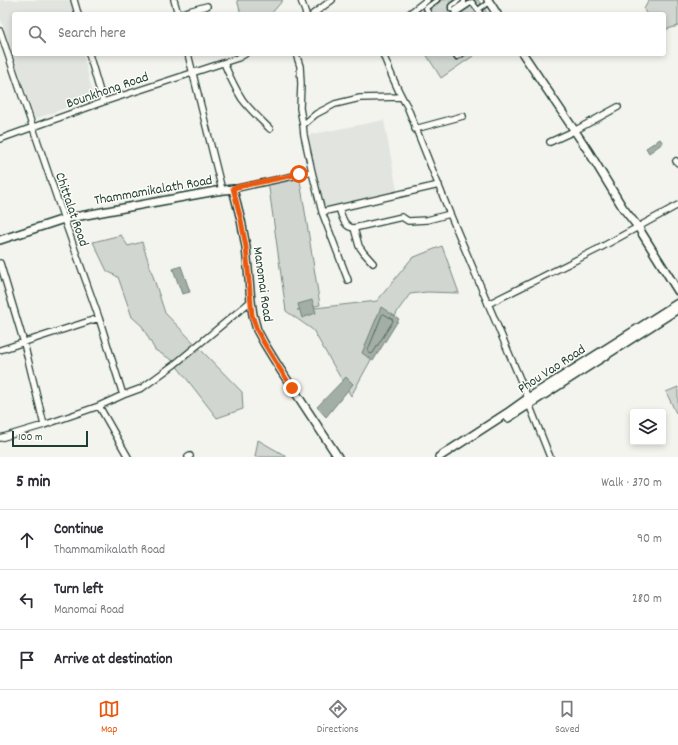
<!DOCTYPE html>
<html lang="en">
<head>
<meta charset="utf-8">
<style>
	body { margin:0; font-family:Dekko,sans-serif; background:#f2f2f3; color:#2b2b33 }
	.controls { position:absolute; right:12px; bottom:12px; display:grid; overflow:hidden; border-radius:4px; box-shadow:0 2px 6px #0003 }
	.controls button { width:36px; height:36px; display:grid; place-items:center; padding:0; border:0; border-bottom:1px solid #e1e1e2; background:#fff; color:#2b2b33; font:20px sans-serif }
	.scale { position:absolute; left:12px; bottom:10px; width:76px; box-sizing:border-box; padding-left:4px; border:2px solid #1f3d34; border-top:0; font-size:11px; line-height:14px; white-space:nowrap; color:#1f3d34; -webkit-text-stroke:3px #fdfcf7; paint-order:stroke }
	.stop { position:absolute; width:12px; height:12px; margin:-9px; border:3px solid #ea580c; border-radius:50%; background:#fff }
	.stop.end { background:#ea580c; border-color:#fff; box-shadow:0 1px 4px #0008 }
	.list { margin:0; padding:0; list-style:none }
	h2 { display:flex; justify-content:space-between; align-items:center; height:52px; margin:0; padding:0 16px; font-size:17px }
	h2 small { font-size:13px; font-weight:400; color:#7c7c81 }
	.list li { display:grid; grid-template-columns:26px 1fr auto; gap:12px; align-items:center; box-sizing:border-box; height:60px; padding:0 16px; border-top:1px solid #e1e1e2 }
	.list b { display:block; font-size:15px; white-space:nowrap }
	.list p { margin:0; font-size:13px; white-space:nowrap; color:#7c7c81 }
	.list em { font-size:13px; font-style:normal; color:#7c7c81 }
	.icon { flex:none; width:22px; height:22px; fill:none; stroke:currentColor; stroke-width:2; stroke-linecap:round; stroke-linejoin:round }
	.map { position:relative; flex:none; width:678px; height:457px; overflow:hidden }
	.search { position:absolute; background:#fff; box-shadow:0 2px 6px #0003; left:12px; right:12px; top:12px; height:44px; display:flex; align-items:center; gap:10px; box-sizing:border-box; padding:0 14px; border-radius:4px; color:#7c7c81; font-size:15px }
	.sheet { height:232px; background:#fff }
	nav { display:flex; justify-content:space-around; align-items:center; box-sizing:border-box; height:56px; border-top:1px solid #e1e1e2; background:#fff; font-size:11px; color:#7c7c81 }
	nav a { display:grid; justify-items:center; gap:2px }
	nav .on { color:#ea580c }
	.map>svg:first-child { display:block }
	.built { fill:#e2e5df }
	.green { fill:#d1d6d1; stroke:#788a82 }
	.water { fill:#a3aea7; stroke:#6e8179 }
	.lines { fill:none; stroke-linecap:round; stroke-linejoin:round }
	.shore { stroke:#546a62; stroke-width:1 }
	.pedestrian-casing { stroke:#1f3d34; stroke-width:7 }
	.minor-casing { stroke:#1f3d34; stroke-width:8 }
	.tertiary-casing { stroke:#1f3d34; stroke-width:10 }
	.pedestrian { stroke:#fdfcf7; stroke-width:4 }
	.minor { stroke:#fdfcf7; stroke-width:5.5 }
	.tertiary { stroke:#fdfcf7; stroke-width:7 }
	.route { stroke:#ea580c; stroke-width:5 }
	.labels { text-anchor:middle; stroke-width:3; stroke-linejoin:round; paint-order:stroke }
	.street-label { font-size:14px; fill:#1f3d34; stroke:#fdfcf7 }
</style>
</head>
<body>
<div class="map">
<svg width="678" height="457" viewBox="0 0 678 457">
	<rect width="100%" height="100%" fill="#f4f4ef"/>
	<filter id="ink" filterUnits="userSpaceOnUse"><feTurbulence type="fractalNoise" baseFrequency=".025" numOctaves="2"/><feDisplacementMap in="SourceGraphic" scale="8" xChannelSelector="R" yChannelSelector="G"/><feConvolveMatrix kernelMatrix="1 2 1 2 8 2 1 2 1" color-interpolation-filters="sRGB"/></filter>
	<g filter="url(#ink)">
		<path class="built" d="M0,0H70L74,14H14V54H83L94,98L35,119L0,17Z
			M384,120L398,195L324,210L308,135Z"/>
		<path class="green" d="M237,0H283L271,14H241Z
			M433,0H478L488,14H415Z
			M649,0H678V26L664,30V14H646L644,9Z
			M426,54H476L441,78Z
			M299,174L320,305L297,310L377,301L412,258L442,246L459,293L427,292L410,294L399,309L351,396L313,330L286,311L268,181Z
			M121,235L128,246L142,242L165,313L242,392L243,409L217,418L172,360L155,350L142,326L132,317L118,277L107,271L93,242Z
			M678,387V412L676,413L666,392Z
			M258,440L286,456V457H255Z"/>
		<path class="water" d="M660,139L663,143L649,153L646,148Z
			M181,266L190,292L182,294L173,269Z
			M312,300L316,313L302,318L298,304Z
			M381,307L399,319L373,361L362,353Z
			M346,377L353,384L326,417L317,407Z"/>
		<g class="lines">
			<path class="shore" d="M384,314L392,319L393,321L373,353L371,354L368,352V350L382,315Z"/>
			<defs>
				<path id="pedestrian" d="M459,0L451,6V9L454,10L464,3V0
					M478,10L489,2
					M429,14L426,8L437,0
					M454,14L472,2L481,14
					M455,54L457,57L462,54"/>
				<path id="minor" d="M74,0L78,14
					M174,0L178,14
					M301,0L306,14
					M178,14L207,6
					M313,14L332,0
					M409,14L427,0
					M0,31L64,219L99,318L123,395
					M89,54L103,102
					M188,54L222,190
					M296,54L300,66L301,84L300,108L303,125L304,135L312,172L322,212L348,280
					M383,54C390,72 397,90 407,106L450,214L528,398L529,404L550,457
					M224,63C229,75 235,88 242,99C250,110 261,120 270,129
					M303,125L316,114L335,104L360,98L401,97
					M415,129L463,116
					M0,139L103,102L238,58L245,54
					M550,142L574,131L618,107
					M676,161L678,163
					M233,189L312,172
					M339,208C342,217 344,227 354,228L402,217L408,221L427,220L450,214
					M322,212L439,185
					M354,228L359,246L364,253L373,263
					M0,263L24,343L44,425
					M488,304L598,249L678,205
					M0,350L99,318
					M99,406L128,457
					M0,438L44,425L99,406L123,395L142,388L175,364L251,301
					M188,457L190,456"/>
				<path id="tertiary" d="M488,0L497,14
					M523,54L589,152L623,208L638,227L678,291
					M0,240L64,219L216,191L233,189L241,220L246,247L251,301L253,315L257,330L264,343L280,369L338,457
					M508,418L678,309
					M439,457L507,413L528,398L678,303"/>
			</defs>
			<use href="#pedestrian" class="pedestrian-casing"/>
			<use href="#minor" class="minor-casing"/>
			<use href="#tertiary" class="tertiary-casing"/>
			<use href="#pedestrian" class="pedestrian"/>
			<use href="#minor" class="minor"/>
			<use href="#tertiary" class="tertiary"/>
		</g>
	</g>
	<g class="lines" filter="url(#ink)">
		<path class="route" d="M292,388L280,369L264,343L257,330L252,315L246,247L241,220L233,188L299,174"/>
	</g>
	<g class="labels">
		<g class="street-label">
			<text transform="translate(107 89) rotate(-19)" y="5">Bounkhong Road</text>
			<text transform="translate(153 189) rotate(-10)" y="5">Thammamikalath Road</text>
			<text transform="translate(73 209) rotate(71)" y="5">Chittalat Road</text>
			<text transform="translate(264 284) rotate(82)" y="5">Manomai Road</text>
			<text transform="translate(551 368) rotate(-33)" y="5">Phou Vao Road</text>
		</g>
	</g>
</svg>
<div class="controls">
<button><svg class="icon" aria-label="layers" viewBox="0 0 24 24"><path d="M12 4l9 5-9 5-9-5zM3 14l9 5 9-5"/></svg></button>
</div>
<div class="scale">100 m</div>
<div class="stop" style="left:299px;top:174px"></div>
<div class="stop end" style="left:292px;top:388px"></div>
<div class="search"><svg class="icon" aria-label="search" viewBox="0 0 24 24"><circle cx="10" cy="10" r="6"/><path d="M15 15l6 6"/></svg>Search here</div>
</div>
<section class="sheet">
<h2>5 min<small>Walk · 370 m</small></h2>
<ul class="list">
<li><svg class="icon" aria-label="ahead" viewBox="0 0 24 24"><path d="M12 20V5M6 11l6-6 6 6"/></svg><div><b>Continue</b><p>Thammamikalath Road</p></div><em>90 m</em></li>
<li><svg class="icon" aria-label="left" viewBox="0 0 24 24"><path d="M17 20v-9H6M10 6l-5 5 5 5"/></svg><div><b>Turn left</b><p>Manomai Road</p></div><em>280 m</em></li>
<li><svg class="icon" aria-label="arrive" viewBox="0 0 24 24"><path d="M6 21V4h12l-3 4 3 4H6"/></svg><div><b>Arrive at destination</b></div></li>
</ul>
</section>
<nav>
<a class="on"><svg class="icon" aria-label="map" viewBox="0 0 24 24"><path d="M3 6l6-2 6 2 6-2v14l-6 2-6-2-6 2zM9 4v14M15 6v14"/></svg>Map</a>
<a><svg class="icon" aria-label="directions" viewBox="0 0 24 24"><path d="M12 3l9 9-9 9-9-9zM9 14v-3h6M13 9l2 2-2 2"/></svg>Directions</a>
<a><svg class="icon" aria-label="saved" viewBox="0 0 24 24"><path d="M7 4h10v16l-5-4-5 4z"/></svg>Saved</a>
</nav>
</body>
</html>
